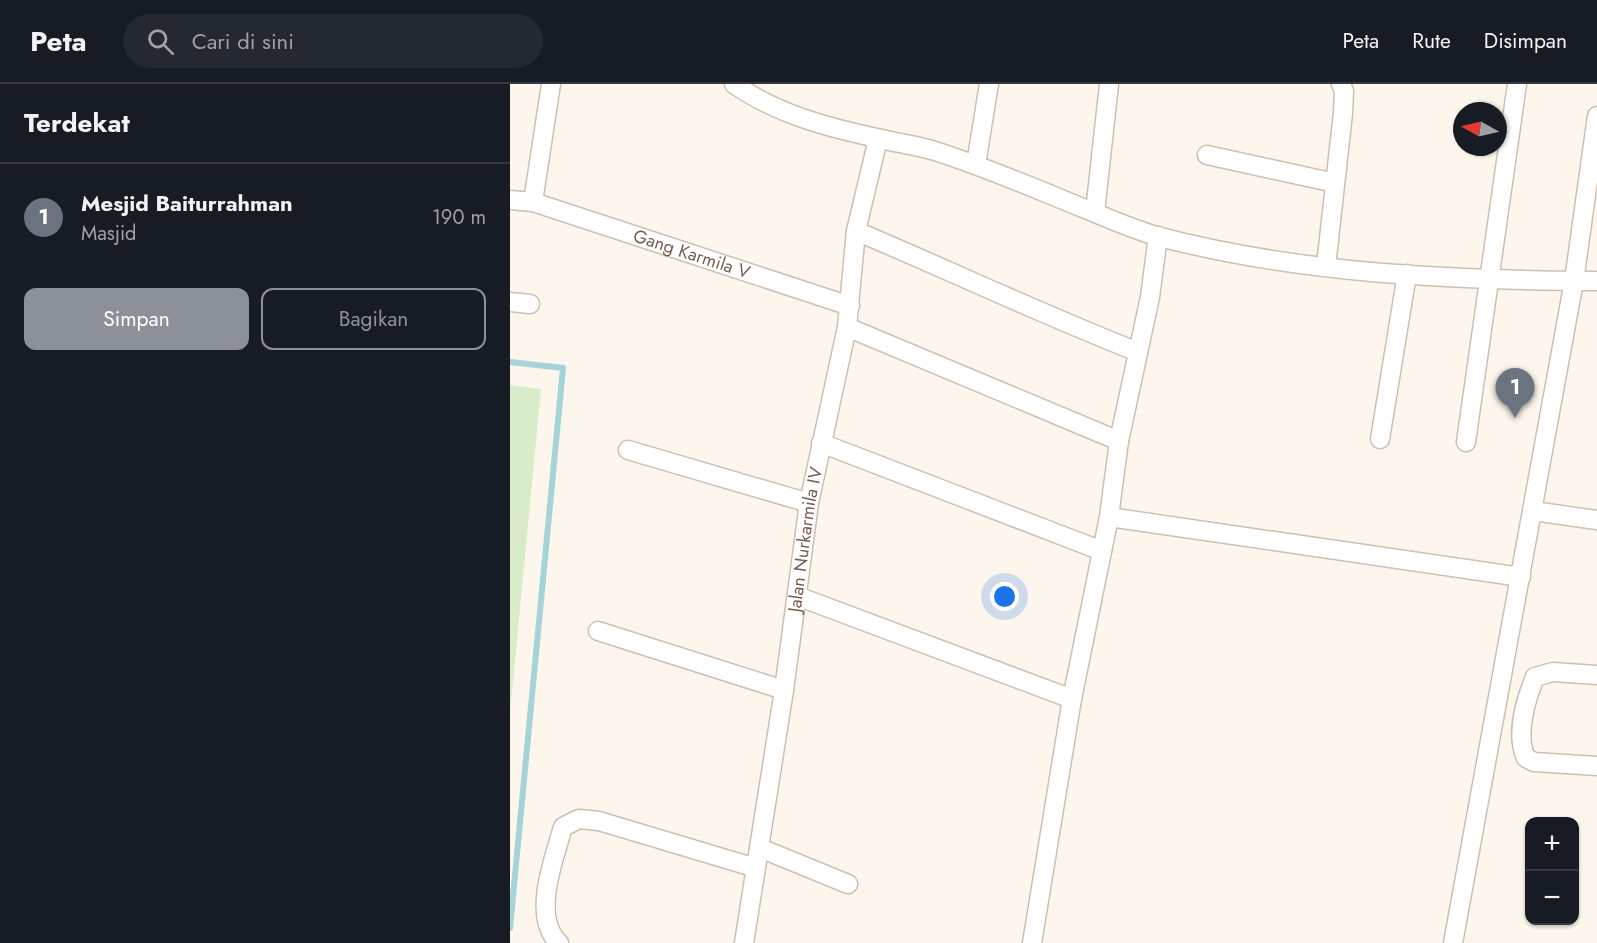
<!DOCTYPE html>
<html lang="id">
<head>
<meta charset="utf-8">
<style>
	body { margin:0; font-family:Jost,sans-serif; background:#242831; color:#f1f3f6 }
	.controls { position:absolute; right:18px; bottom:18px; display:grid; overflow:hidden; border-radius:12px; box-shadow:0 2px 4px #0004 }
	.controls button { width:54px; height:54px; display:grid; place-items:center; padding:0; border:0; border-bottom:2px solid #363941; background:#171b24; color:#f1f3f6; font:30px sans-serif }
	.compass { position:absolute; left:943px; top:18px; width:54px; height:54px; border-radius:50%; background:#171b24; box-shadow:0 2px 4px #0004; rotate:278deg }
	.you { position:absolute; left:495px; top:513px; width:21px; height:21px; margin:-15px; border:4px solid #fff; border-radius:50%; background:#1a73e8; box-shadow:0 0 0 9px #1a73e833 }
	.badge { display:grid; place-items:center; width:39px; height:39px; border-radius:50%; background:#8c9099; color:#fff; font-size:20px; font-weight:700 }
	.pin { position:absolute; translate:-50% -50px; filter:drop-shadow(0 2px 3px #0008) }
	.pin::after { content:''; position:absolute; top:32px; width:21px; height:18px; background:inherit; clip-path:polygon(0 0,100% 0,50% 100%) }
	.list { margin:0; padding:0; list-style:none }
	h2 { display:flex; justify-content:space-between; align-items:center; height:78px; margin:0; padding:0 24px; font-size:26px }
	h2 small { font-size:20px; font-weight:400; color:#9ea1a6 }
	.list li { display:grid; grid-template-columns:39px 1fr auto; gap:18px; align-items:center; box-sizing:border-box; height:108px; padding:0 24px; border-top:2px solid #363941 }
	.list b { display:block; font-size:22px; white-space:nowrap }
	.list p { margin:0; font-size:20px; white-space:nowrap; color:#9ea1a6 }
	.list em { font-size:20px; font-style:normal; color:#9ea1a6 }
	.actions { display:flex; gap:12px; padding:18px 24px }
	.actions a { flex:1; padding:14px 0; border:2px solid #8c9099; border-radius:12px; text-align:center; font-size:21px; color:#8c9099 }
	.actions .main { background:#8c9099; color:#fff }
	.icon { flex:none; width:33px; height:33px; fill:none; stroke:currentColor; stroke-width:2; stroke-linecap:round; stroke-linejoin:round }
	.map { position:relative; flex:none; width:1087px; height:859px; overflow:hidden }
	header { display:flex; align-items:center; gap:36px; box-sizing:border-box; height:84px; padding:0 30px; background:#171b24; border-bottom:2px solid #363941 }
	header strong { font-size:28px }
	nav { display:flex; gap:33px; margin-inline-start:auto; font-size:21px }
	.search { width:420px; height:54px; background:#242831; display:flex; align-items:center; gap:15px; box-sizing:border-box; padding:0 21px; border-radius:33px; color:#9ea1a6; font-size:22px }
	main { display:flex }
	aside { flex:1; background:#171b24 }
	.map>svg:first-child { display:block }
	.green { fill:#d8ecc9 }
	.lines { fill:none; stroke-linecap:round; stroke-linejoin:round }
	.stream { stroke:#a5d3da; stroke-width:6 }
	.street-casing { stroke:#d1beb0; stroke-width:21 }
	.street { stroke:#fff; stroke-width:18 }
	.labels { text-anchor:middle; stroke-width:4.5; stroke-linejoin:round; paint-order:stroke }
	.street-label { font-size:18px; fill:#7a5c4d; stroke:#fffaf3 }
</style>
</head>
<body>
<header>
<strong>Peta</strong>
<div class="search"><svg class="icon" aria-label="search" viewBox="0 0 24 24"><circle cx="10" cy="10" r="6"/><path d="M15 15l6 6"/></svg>Cari di sini</div>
<nav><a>Peta</a><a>Rute</a><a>Disimpan</a></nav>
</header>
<main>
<aside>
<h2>Terdekat<small></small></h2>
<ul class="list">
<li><span class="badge" style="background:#6b7280">1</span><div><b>Mesjid Baiturrahman</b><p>Masjid</p></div><em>190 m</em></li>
</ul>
<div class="actions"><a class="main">Simpan</a><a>Bagikan</a></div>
</aside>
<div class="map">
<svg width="1087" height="859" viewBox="0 0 1087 859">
	<rect width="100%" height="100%" fill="#fdf6ec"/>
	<path class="green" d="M0,301L31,305L0,629Z"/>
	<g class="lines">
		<path class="stream" d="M0,278L53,284L0,844"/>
		<defs>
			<g id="street">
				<path d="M224,0C267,30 316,43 367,54C386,59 406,61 425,67C475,83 524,104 573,124C598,134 624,146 650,153C792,190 941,196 1087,197"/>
				<path d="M697,71L825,99"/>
				<path d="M466,80L479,0"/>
				<path id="s1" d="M0,116L23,118L340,222"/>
				<path d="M23,118L41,0"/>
				<path d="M585,128L599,0"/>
				<path d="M346,147C441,187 533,231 628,268"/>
				<path d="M816,182L833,29L834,7L831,0"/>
				<path d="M0,218L20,220"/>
				<path d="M337,243L609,357"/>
				<path d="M870,355L897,190"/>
				<path d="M956,358L1007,0"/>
				<path d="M311,359L592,467"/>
				<path d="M118,366L299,419"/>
				<path d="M1023,427L1087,436"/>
				<path d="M599,433L1011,493"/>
				<path d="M287,512L562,615"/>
				<path d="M88,547L274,606"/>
				<path d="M1087,591L1043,588L1025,593C1016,615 1005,651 1016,674L1024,678L1087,682"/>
				<path d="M250,764L338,800"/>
				<path d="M49,859C21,833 44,775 53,743L69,735L89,737L246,784"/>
				<path id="s2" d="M234,859L274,606L299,419L337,243L346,147L368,55"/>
				<path d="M522,859L562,615L599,433L609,357L640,213L648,152"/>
				<path d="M943,859L1064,197L1087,32"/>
			</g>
		</defs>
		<use href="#street" class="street-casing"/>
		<use href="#street" class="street"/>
	</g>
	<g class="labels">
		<g class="street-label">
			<text dy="6" stroke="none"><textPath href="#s1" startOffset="190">Gang Karmila V</textPath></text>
			<text dy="6" stroke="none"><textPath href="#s2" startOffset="408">Jalan Nurkarmila IV</textPath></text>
		</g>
	</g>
</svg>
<div class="controls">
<button>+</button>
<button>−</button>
</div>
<svg class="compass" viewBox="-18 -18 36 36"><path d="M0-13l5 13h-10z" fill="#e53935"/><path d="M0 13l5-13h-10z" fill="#9ea1a6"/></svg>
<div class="you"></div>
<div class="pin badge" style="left:1005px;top:334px;background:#6b7280">1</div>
</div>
</main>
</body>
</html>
